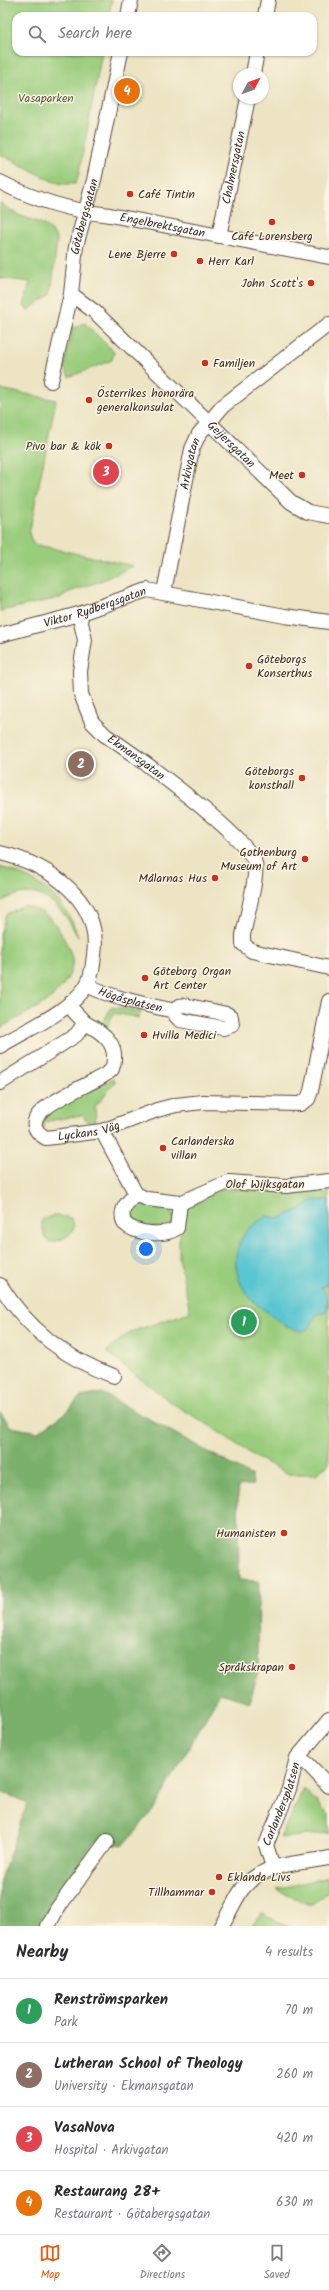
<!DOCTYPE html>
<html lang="en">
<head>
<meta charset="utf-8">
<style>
	body { margin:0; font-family:Kalam,sans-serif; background:#f2f2f3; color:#2b2b33 }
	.compass { position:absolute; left:233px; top:68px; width:36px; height:36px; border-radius:50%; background:#fff; box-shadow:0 1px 3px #0004; rotate:49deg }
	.you { position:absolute; left:146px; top:1249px; width:14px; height:14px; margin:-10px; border:3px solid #fff; border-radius:50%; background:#1a73e8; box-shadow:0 0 0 6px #1a73e833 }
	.badge { display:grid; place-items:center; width:26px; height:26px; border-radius:50%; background:#ea580c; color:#fff; font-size:13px; font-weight:700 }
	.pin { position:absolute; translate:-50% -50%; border:2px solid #fff; box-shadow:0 1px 4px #0006 }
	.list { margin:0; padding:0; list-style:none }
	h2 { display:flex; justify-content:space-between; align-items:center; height:52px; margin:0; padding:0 16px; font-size:17px }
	h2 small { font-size:13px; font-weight:400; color:#7c7c81 }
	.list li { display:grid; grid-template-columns:26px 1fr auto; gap:12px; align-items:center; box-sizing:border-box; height:64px; padding:0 16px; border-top:1px solid #e1e1e2 }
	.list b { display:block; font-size:15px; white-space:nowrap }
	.list p { margin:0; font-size:13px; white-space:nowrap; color:#7c7c81 }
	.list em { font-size:13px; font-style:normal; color:#7c7c81 }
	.icon { flex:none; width:22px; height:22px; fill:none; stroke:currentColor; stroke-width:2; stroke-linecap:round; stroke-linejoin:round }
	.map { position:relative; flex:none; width:329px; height:1926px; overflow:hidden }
	.search { position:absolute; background:#fff; box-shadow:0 1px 3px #0004; left:12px; right:12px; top:12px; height:44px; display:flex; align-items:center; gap:10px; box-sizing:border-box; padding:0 14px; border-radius:12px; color:#7c7c81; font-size:15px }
	.sheet { height:308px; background:#fff }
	nav { display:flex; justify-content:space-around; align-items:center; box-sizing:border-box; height:56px; border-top:1px solid #e1e1e2; background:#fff; font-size:11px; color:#7c7c81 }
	nav a { display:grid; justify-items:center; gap:2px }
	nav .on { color:#ea580c }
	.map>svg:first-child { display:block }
	.green { fill:#99cc7c; stroke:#6a7b4d }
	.forest { fill:#7ab06c; stroke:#5a6d45 }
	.water { fill:#5ac6d2; stroke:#4a7878 }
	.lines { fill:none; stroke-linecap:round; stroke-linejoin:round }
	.minor-casing { stroke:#564637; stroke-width:16 }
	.minor { stroke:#fff; stroke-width:14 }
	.poi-dot { fill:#c8321e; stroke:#fcf5e5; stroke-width:1.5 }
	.labels { text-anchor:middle; stroke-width:3; stroke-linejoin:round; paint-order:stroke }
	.park-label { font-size:12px; fill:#575b3a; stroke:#fcf5e5 }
	.street-label { font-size:12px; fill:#3b2a1e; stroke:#fcf5e5 }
	.poi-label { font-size:12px; fill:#3b2a1e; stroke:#fcf5e5; text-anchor:end }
</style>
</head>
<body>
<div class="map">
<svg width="329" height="1926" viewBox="0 0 329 1926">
	<rect width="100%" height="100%" fill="#fcf5e5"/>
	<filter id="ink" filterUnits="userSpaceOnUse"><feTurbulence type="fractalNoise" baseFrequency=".025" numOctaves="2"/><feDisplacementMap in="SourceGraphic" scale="8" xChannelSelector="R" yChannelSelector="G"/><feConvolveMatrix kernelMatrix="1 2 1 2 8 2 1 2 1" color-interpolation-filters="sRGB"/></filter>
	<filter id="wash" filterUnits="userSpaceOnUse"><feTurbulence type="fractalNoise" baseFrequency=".012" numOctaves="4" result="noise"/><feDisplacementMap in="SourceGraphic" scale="16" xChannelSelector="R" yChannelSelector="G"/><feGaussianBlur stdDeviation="0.9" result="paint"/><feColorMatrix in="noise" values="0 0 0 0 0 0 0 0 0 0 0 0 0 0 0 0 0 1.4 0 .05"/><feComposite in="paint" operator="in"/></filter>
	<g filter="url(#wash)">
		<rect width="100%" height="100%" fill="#ece4c3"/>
		<path class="green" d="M0,0H112L109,16H16V52H102L78,178L75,184H62L52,181L0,154Z
			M0,203C6,207 12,212 19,215C35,222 50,223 57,240L51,295L28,310L24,306L30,282L0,278Z
			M85,323L114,352L112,360L69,377L64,367L72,329Z
			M0,389L56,400L29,534L33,544L133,566L103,580L69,592L60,598L0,611Z
			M0,867C38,878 66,898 78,937C62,905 36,878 0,903Z
			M24,906C44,910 54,919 63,937C67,945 74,956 72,966C66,998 25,1013 0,1028V934L6,914Z
			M112,1007L141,1011L139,1018L114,1013L106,1029L102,1023Z
			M114,1078L115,1082L95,1107L96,1124L91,1125L82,1115L48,1121L44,1124V1129L40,1123L48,1112Z
			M329,1184V1464L316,1474H289L257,1458L207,1424L172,1403L106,1352L130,1332L190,1312L179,1258V1241L185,1205L222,1189L263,1191Z
			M137,1203L170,1208L175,1217L168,1229L135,1225L128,1220V1210Z
			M55,1215L71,1218C81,1232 61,1242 49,1242L45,1237L41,1222L43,1219Z
			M304,1788L329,1816V1833L280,1838Z
			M329,1877V1891L312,1904H308L276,1889Z
			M261,1914L289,1926H252Z"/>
		<path class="forest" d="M102,1393L252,1476L253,1485L238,1486L239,1580L259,1581L258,1672L250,1702L220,1693L155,1808L123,1846L95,1841L40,1926H0V1883L27,1803L0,1791V1412L11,1427L38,1432L66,1413L80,1397Z"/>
		<path class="water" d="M312,1200H329V1279L328,1284L321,1287C328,1295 329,1302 326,1312L317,1314L308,1329L302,1331C295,1330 286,1326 280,1322C276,1320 274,1316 271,1314C241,1298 224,1264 245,1233C251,1225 259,1222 266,1216L280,1218L302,1208Z"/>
	</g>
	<g filter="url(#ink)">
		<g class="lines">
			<defs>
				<g id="minor">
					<path d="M128,16L131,0"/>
					<path d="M265,16L268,0"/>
					<path d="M253,74L257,52"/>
					<path id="s1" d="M0,182C35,200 71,211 110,215L329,257"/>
					<path id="s2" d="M219,236L248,98"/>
					<path id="s3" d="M71,294L95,312L291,502L308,512L329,516"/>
					<path id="s4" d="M51,381L71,294L76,246L94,180L121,52"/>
					<path id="s5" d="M164,592L192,449L199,434L223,406L329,324"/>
					<path id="s6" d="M79,614L85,640L80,671L81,694L92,722L105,735C131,752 250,838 255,863C258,876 246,920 243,935V944L252,951L329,968"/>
					<path id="s7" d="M0,635L79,614L147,590L285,616L329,622"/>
					<path d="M0,853C48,864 102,900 94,955C93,965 92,976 87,985C71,1011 26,1030 0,1046"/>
					<path id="s8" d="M87,985C114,999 144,1004 175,1011"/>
					<path d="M184,1005L227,1014L231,1017L232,1025L223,1028L180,1020L176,1016L175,1011L179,1006Z"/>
					<path id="s9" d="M85,1023C105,1033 120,1046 112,1069C103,1083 1,1112 46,1138L102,1131L157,1110L176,1105L203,1102L300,1104L308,1099L311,1091L329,1001"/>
					<path d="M0,1083L76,1035L85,1023L68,1005"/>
					<path d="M102,1131L136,1194L147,1199L180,1203L228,1182L286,1186L329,1181"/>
					<path d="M136,1194C127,1203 119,1209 124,1223C135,1234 164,1237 177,1228L180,1203"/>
					<path d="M0,1285C27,1328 65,1359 114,1376"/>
					<path d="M297,1758L329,1720"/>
					<path id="s10" d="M273,1867L266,1845L289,1789L297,1758L308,1764L329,1786"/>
					<path d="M48,1926L57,1909L107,1841"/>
					<path d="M221,1926C229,1914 235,1899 243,1888C264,1862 299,1864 329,1858"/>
				</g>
			</defs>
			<use href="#minor" class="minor-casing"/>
			<use href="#minor" class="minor"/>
		</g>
	</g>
	<g class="poi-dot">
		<circle cx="130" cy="194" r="4"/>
		<circle cx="272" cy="222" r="4"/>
		<circle cx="174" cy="254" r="4"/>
		<circle cx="200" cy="261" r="4"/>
		<circle cx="311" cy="283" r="4"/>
		<circle cx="205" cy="363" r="4"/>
		<circle cx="89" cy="400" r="4"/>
		<circle cx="109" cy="446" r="4"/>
		<circle cx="302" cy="475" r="4"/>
		<circle cx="249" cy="666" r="4"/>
		<circle cx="302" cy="778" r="4"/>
		<circle cx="305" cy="859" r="4"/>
		<circle cx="215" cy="878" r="4"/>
		<circle cx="145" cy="978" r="4"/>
		<circle cx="144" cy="1035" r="4"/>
		<circle cx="163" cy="1148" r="4"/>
		<circle cx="284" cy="1533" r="4"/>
		<circle cx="292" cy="1667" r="4"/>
		<circle cx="219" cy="1877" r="4"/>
		<circle cx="212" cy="1892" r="4"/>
	</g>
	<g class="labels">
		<g class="park-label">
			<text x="46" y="102">Vasaparken</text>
		</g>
		<g class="street-label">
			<text dy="4" stroke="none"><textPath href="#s2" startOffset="70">Chalmersgatan</textPath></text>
			<text dy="4" stroke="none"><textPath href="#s4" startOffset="168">Götabergsgatan</textPath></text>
			<text dy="4" stroke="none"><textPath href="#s1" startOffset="169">Engelbrektsgatan</textPath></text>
			<text dy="4" stroke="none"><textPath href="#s3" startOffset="220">Geijersgatan</textPath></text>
			<text dy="4" stroke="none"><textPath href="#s5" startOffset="131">Arkivgatan</textPath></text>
			<text dy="4" stroke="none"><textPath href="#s7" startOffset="99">Viktor Rydbergsgatan</textPath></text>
			<text dy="4" stroke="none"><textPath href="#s6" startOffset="168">Ekmansgatan</textPath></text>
			<text dy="4" stroke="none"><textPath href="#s8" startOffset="46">Högåsplatsen</textPath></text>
			<text dy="4" stroke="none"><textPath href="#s9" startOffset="219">Lyckans Väg</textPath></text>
			<text x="265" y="1188">Olof Wijksgatan</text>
			<text dy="4" stroke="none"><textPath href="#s10" startOffset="67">Carlandersplatsen</textPath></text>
		</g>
		<g class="poi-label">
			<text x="138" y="198" text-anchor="start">Café Tintin</text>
			<text x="272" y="240" text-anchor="middle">Café Lorensberg</text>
			<text x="166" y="258">Lene Bjerre</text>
			<text x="208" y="265" text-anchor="start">Herr Karl</text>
			<text x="303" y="287">John Scott's</text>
			<text x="213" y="367" text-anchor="start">Familjen</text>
			<text x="97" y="397" text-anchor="start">Österrikes honorära<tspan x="97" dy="14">generalkonsulat</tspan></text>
			<text x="101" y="450">Pivo bar &amp; kök</text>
			<text x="294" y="479">Meet</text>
			<text x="257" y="663" text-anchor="start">Göteborgs<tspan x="257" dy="14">Konserthus</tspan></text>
			<text x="294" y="775">Göteborgs<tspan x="294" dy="14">konsthall</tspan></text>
			<text x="297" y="856">Gothenburg<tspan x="297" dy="14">Museum of Art</tspan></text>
			<text x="207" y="882">Målarnas Hus</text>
			<text x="153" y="975" text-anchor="start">Göteborg Organ<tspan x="153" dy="14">Art Center</tspan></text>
			<text x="152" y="1039" text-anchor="start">Hvilla Medici</text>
			<text x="171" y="1145" text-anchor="start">Carlanderska<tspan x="171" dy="14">villan</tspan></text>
			<text x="276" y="1537">Humanisten</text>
			<text x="284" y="1671">Språkskrapan</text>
			<text x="227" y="1881" text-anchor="start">Eklanda Livs</text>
			<text x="204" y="1896">Tillhammar</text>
		</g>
	</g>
</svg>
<svg class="compass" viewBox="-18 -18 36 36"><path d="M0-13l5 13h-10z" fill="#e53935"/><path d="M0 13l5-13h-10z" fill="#7c7c81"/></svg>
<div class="you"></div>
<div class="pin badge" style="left:244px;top:1322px;background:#2e9e5b">1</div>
<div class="pin badge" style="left:81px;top:764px;background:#8d6e63">2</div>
<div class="pin badge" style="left:106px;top:472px;background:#e0444e">3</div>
<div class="pin badge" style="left:127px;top:91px;background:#e8710a">4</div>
<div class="search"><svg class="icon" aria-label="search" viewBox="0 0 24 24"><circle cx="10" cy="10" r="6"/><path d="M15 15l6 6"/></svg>Search here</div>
</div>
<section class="sheet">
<h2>Nearby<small>4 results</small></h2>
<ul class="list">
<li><span class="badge" style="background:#2e9e5b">1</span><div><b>Renströmsparken</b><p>Park</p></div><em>70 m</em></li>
<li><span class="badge" style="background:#8d6e63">2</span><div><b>Lutheran School of Theology</b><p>University · Ekmansgatan</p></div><em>260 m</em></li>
<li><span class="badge" style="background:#e0444e">3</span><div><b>VasaNova</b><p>Hospital · Arkivgatan</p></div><em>420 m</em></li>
<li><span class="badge" style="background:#e8710a">4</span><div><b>Restaurang 28+</b><p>Restaurant · Götabergsgatan</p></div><em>630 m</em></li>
</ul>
</section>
<nav>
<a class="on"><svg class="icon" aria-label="map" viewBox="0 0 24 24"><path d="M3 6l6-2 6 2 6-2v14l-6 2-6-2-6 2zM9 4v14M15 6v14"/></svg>Map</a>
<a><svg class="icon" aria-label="directions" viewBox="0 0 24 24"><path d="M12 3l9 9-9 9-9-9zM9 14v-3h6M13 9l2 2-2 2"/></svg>Directions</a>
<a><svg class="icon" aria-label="saved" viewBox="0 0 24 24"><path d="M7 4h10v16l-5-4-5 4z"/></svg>Saved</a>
</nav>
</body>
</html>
